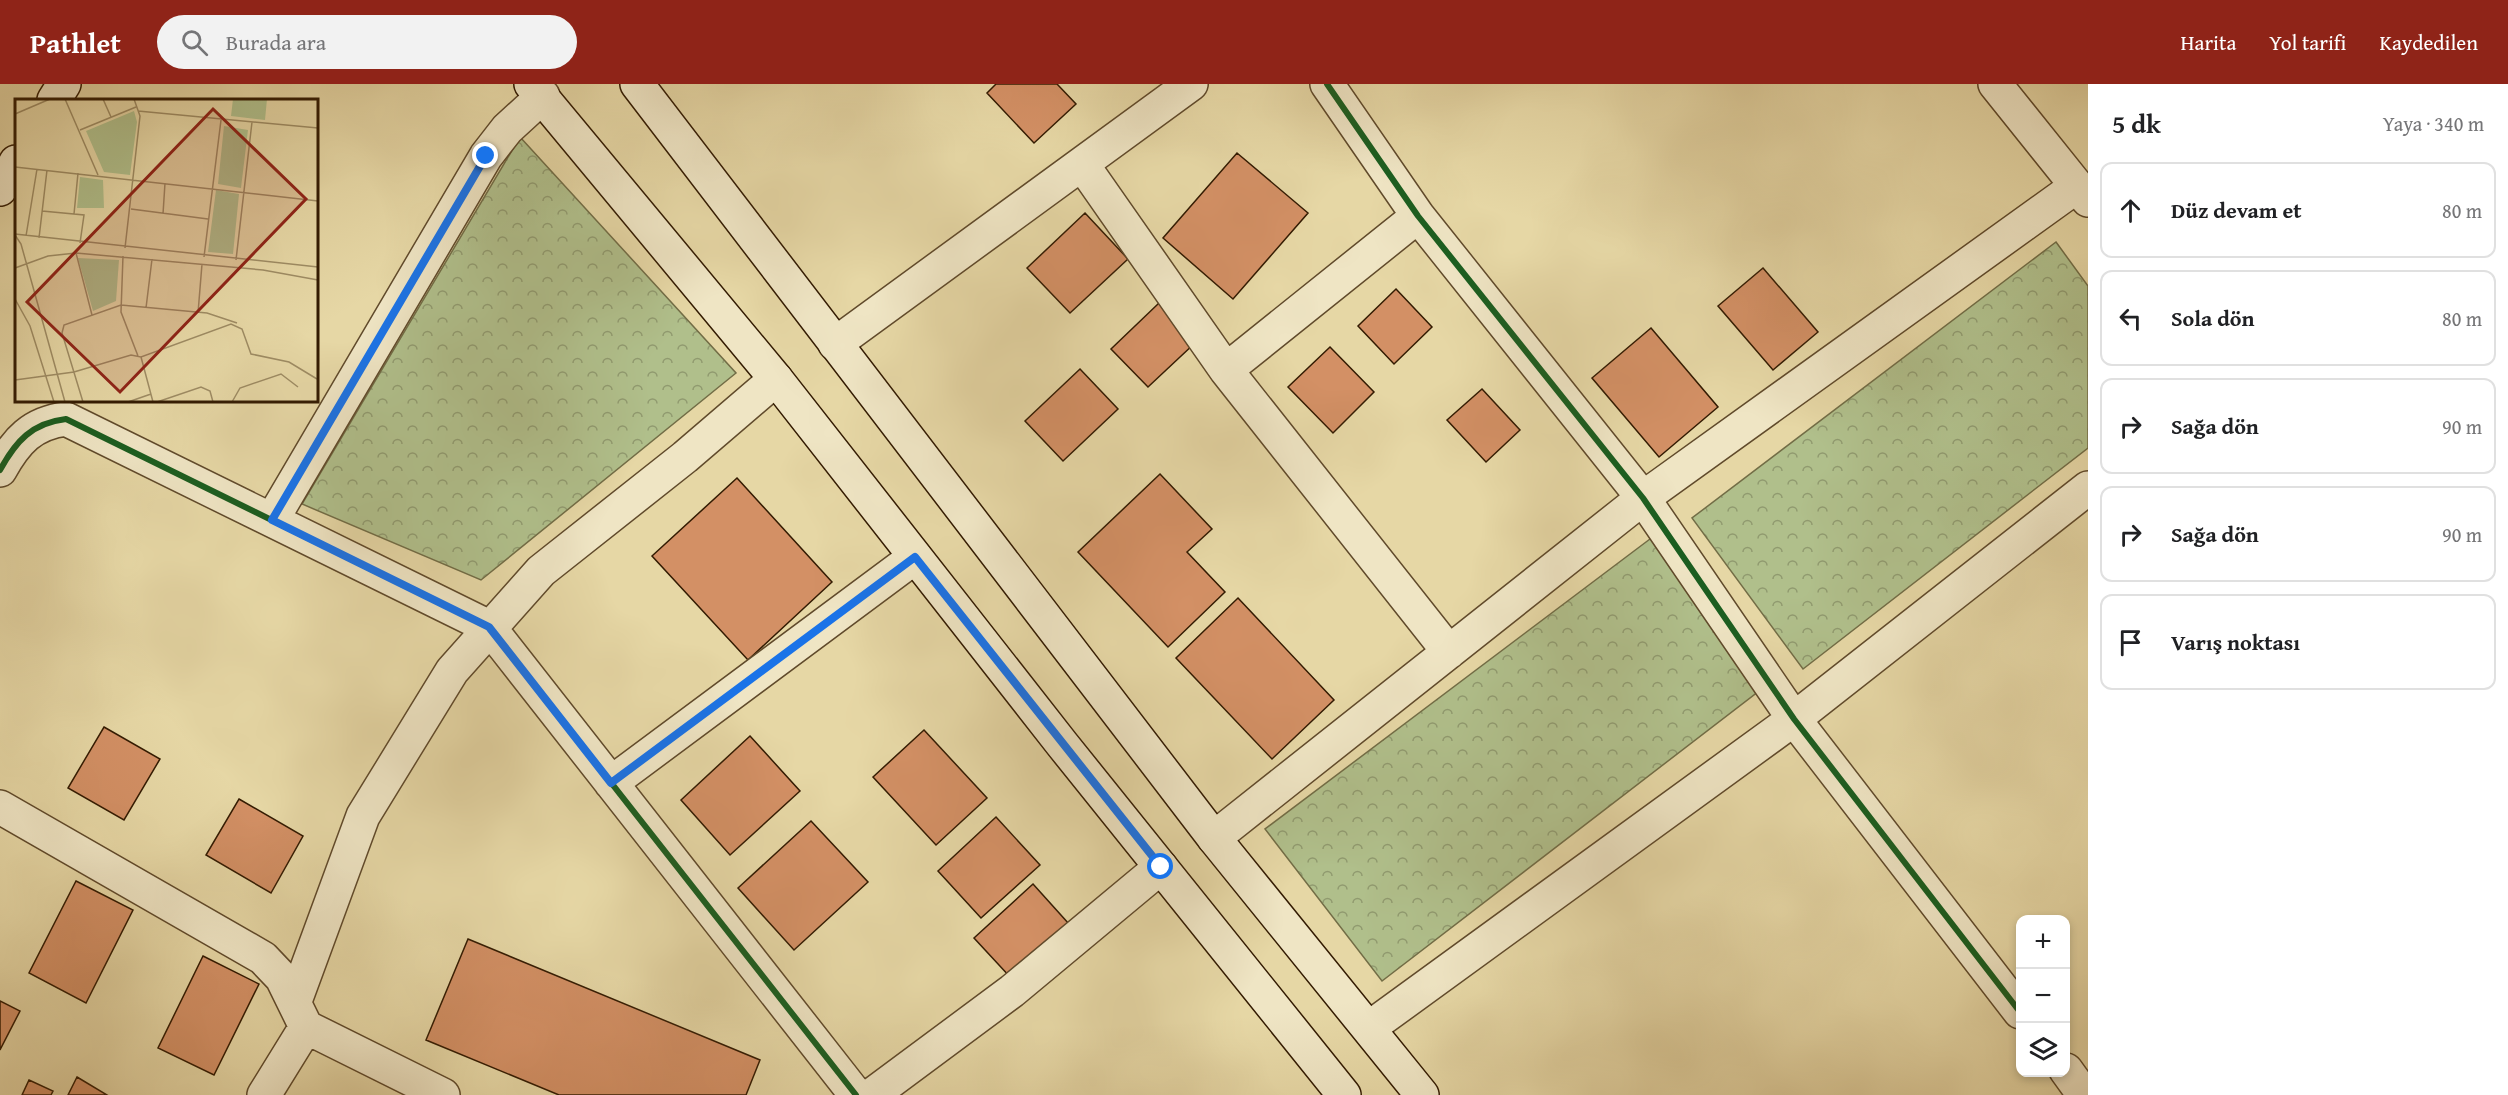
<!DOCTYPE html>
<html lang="tr">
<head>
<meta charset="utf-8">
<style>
	body { margin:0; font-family:"Gentium Book Plus",serif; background:#f2f2f2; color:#202124 }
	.controls { position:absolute; right:18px; bottom:18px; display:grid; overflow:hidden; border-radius:12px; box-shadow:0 3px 9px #0003 }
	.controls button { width:54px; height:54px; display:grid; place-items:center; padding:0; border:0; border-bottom:2px solid #e0e0e0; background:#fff; color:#202124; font:30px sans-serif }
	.stop { position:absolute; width:18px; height:18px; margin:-14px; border:4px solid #1a73e8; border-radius:50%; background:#fff }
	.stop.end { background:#1a73e8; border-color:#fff; box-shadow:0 2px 6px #0008 }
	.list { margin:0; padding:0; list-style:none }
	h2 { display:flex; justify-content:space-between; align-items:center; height:78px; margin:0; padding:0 24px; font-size:26px }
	h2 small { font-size:20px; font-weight:400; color:#757577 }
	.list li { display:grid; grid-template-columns:39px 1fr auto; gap:18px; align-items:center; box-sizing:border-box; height:96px; margin:0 12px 12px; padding:0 12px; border:2px solid #e0e0e0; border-radius:12px }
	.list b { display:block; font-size:22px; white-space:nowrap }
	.list em { font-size:20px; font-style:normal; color:#757577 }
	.icon { flex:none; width:33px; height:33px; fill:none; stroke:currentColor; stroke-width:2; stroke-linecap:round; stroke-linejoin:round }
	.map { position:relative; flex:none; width:2088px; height:1011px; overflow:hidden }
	header { display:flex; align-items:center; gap:36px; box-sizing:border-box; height:84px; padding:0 30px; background:#8f2418; color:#fff }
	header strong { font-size:28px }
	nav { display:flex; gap:33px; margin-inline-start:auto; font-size:21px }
	.search { width:420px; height:54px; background:#f2f2f2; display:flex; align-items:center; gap:15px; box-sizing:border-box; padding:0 21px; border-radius:33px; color:#757577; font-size:22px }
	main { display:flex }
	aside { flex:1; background:#fff }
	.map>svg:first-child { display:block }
	.park { fill:url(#park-crowns); stroke:#726d46; stroke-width:1.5 }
	.building { fill:#d39065; stroke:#331b02; stroke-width:1.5 }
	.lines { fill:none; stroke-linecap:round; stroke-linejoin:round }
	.minor-casing { stroke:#604a2b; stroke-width:36 }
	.secondary-casing { stroke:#331b02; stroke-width:36 }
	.minor { stroke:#efe5c4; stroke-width:33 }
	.secondary { stroke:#efe5c4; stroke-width:33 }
	.cycleway-casing { stroke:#efe5c4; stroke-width:10 }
	.cycleway { stroke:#1b5e20; stroke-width:6 }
	.route { stroke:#1a73e8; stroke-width:8 }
	.inset-road { fill:none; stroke:#9e8c64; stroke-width:1.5 }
	.view { fill:#8f2418; fill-opacity:0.15; stroke:#8f2418; stroke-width:3 }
	.inset-edge { fill:none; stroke:#331b02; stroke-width:3 }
</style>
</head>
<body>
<header>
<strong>Pathlet</strong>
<div class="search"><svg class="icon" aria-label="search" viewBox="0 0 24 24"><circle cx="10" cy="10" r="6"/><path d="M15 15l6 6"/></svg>Burada ara</div>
<nav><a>Harita</a><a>Yol tarifi</a><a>Kaydedilen</a></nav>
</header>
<main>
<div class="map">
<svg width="2088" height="1011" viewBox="0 0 2088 1011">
	<defs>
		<pattern id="park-crowns" width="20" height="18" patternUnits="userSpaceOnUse" patternTransform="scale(1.5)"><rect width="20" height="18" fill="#b0bf8b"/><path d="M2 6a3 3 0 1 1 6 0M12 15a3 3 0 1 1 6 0" fill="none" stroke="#909a6f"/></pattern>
	</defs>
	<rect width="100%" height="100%" fill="#e6d7a5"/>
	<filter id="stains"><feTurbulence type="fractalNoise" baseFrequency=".00333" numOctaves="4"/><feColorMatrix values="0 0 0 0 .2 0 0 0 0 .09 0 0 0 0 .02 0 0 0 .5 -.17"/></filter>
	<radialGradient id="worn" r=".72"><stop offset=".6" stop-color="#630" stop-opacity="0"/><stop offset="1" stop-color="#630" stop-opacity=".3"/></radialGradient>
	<path class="park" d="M520,53L736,289L481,496L302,420Z
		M2056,158L2088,202V364L1803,585L1692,434Z
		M1654,452L1759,607L1382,897L1265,745Z"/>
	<path class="building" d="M996,0H1057L1076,20L1034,59L987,9Z
		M1237,69L1308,129L1233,215L1163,154Z
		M1085,129L1128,175L1070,229L1027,184Z
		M1763,184L1818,248L1773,286L1718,222Z
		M1396,205L1432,243L1394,280L1358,242Z
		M1159,219L1196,258L1148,303L1111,265Z
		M1651,244L1718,323L1659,373L1592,294Z
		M1330,263L1374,308L1333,349L1288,303Z
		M1080,285L1118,325L1063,377L1025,337Z
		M1482,305L1520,346L1486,378L1447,336Z
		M1160,390L1212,445L1187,468L1225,508L1168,563L1078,468Z
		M737,394L832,498L748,576L652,472Z
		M1238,514L1334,616L1272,675L1176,574Z
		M104,643L160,675L124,736L68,704Z
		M924,646L987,714L936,761L873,693Z
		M750,652L800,707L730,771L681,716Z
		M239,715L303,752L271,809L206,771Z
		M996,733L1040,781L981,834L938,787Z
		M811,737L868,798L794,866L738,804Z
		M76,797L133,826L86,919L29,889Z
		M1033,800L1069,840L1011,894L974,854Z
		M468,855L760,976L746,1011H559L426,956Z
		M203,872L259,900L214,991L158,964Z
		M0,917L20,927L0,966Z
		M77,993L107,1011H68Z
		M29,996L53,1007L51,1011H22Z"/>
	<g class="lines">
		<defs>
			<path id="minor" d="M1327,0L1418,132L1643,414L1794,635L2020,928
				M1995,0L2088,116
				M1082,80L1226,286L1449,568
				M835,260L1191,0
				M1226,286L1418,132
				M0,386C16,357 32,339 66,335L489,543L856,1011
				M272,436L486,72L507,45L543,12
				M611,699L915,473
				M0,723L263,874L282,894L306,943L443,1011
				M1214,754L1643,414L2077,102
				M295,917L363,732L452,587L541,487L685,373L776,295
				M1369,944L1794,635L2088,404
				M2066,986L2084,1011
				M264,1011L306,943
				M872,1011L1012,907L1161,783"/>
			<path id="secondary" d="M531,0L776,295L1062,660L1344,1011
				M637,0L1214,754L1422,1011
				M54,16L64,0
				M0,105L16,78"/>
		</defs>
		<use href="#minor" class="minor-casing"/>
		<use href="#secondary" class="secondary-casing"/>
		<use href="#minor" class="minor"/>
		<use href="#secondary" class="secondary"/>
		<defs>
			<path id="cycleway" d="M1327,0L1418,132L1643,414L1794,635L2020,928
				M0,386C16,357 32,339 66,335L489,543L856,1011"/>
		</defs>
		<use href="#cycleway" class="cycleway-casing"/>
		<use href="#cycleway" class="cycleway"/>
	</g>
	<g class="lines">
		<path class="route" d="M486,72L272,436L489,543L611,699L915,473L1161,783"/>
	</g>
	<g transform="translate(15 15)">
		<rect width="303" height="303" fill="#e6d7a5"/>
		<path d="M218,0H252L250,21L216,17ZM119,12L122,23L115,76L89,73L71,32ZM209,27L233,31L226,89L203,85ZM65,78L88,81L89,109H62ZM201,91L224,95L218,155L193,153ZM63,159L104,161L101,202L78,212Z" fill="#b0bf8b"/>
		<path class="inset-road" d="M50,0L83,76M88,0L96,18M123,12L303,29M0,15L35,0M65,31L121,8M0,68L303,102M116,110L193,120M27,112L69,116L65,144M59,115L63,74M148,115L150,84M0,135L303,168M0,136L6,145L50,303M11,137L22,70M24,139L32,71M110,149L125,17L119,0M61,154L77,216M108,157L106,213L123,257M189,158L206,21M221,161L237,23M0,169L33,157L61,154L248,171L303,181M0,200L15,227L39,303M131,209L137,160M183,214L187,165M126,258L138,303M0,281L59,273L116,256L126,258L216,225L227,230L236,255L274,263L302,280M68,303L47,234L49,226L106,206L192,214L222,224M113,303L136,295M142,303L186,288L195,292L198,303M217,303L225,289L266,275L283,288"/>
		<path class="view" d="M198,10L291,100L105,293L12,203Z"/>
		<rect width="303" height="303" class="inset-edge"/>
	</g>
	<rect width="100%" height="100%" filter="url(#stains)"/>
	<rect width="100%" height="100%" fill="url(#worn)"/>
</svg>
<div class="controls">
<button>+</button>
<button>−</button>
<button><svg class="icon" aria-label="layers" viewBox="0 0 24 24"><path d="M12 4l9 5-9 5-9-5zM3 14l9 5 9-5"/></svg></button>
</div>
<div class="stop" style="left:1161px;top:783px"></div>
<div class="stop end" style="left:486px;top:72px"></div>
</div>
<aside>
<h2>5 dk<small>Yaya · 340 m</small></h2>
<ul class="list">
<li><svg class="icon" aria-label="ahead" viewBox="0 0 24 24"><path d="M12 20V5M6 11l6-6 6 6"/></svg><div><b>Düz devam et</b></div><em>80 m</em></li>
<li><svg class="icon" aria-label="left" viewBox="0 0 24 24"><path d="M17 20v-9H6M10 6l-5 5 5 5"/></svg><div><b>Sola dön</b></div><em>80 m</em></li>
<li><svg class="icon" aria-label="right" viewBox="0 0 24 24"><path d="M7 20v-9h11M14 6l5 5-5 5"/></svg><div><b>Sağa dön</b></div><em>90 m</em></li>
<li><svg class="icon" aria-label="right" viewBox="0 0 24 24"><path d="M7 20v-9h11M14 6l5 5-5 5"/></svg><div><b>Sağa dön</b></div><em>90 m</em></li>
<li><svg class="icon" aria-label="arrive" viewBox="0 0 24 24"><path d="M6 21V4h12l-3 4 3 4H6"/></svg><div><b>Varış noktası</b></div></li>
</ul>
</aside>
</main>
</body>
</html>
